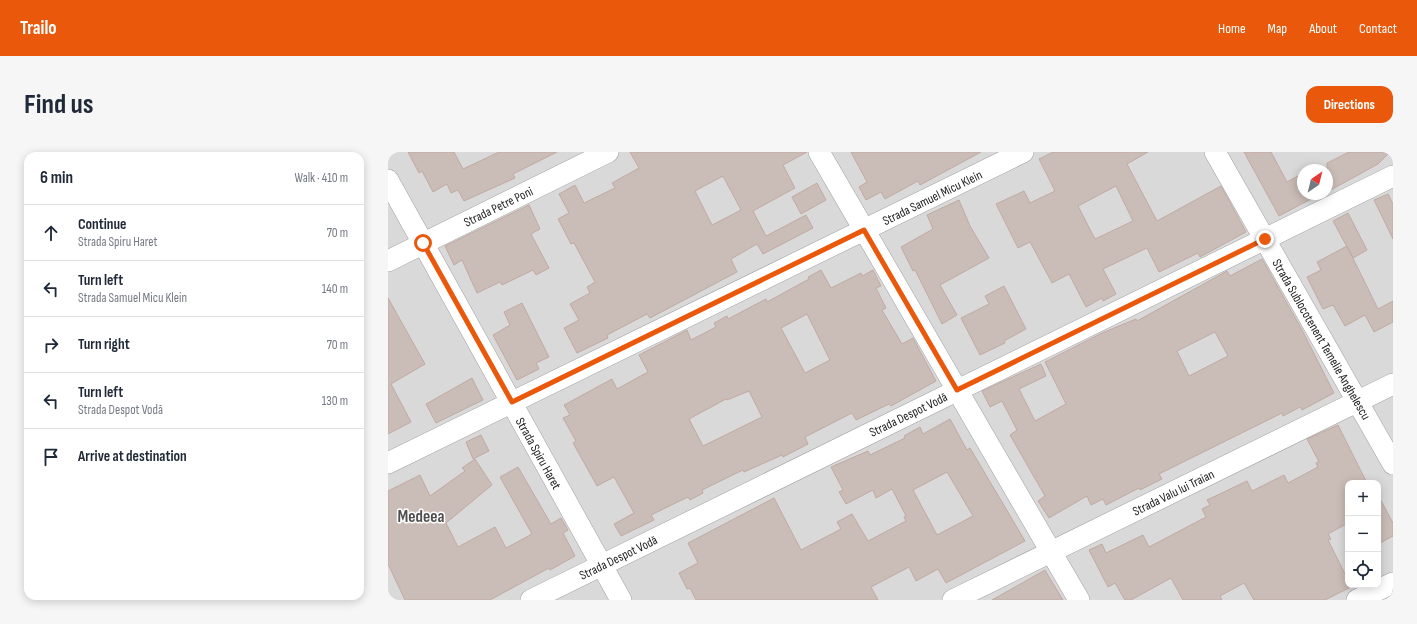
<!DOCTYPE html>
<html lang="en">
<head>
<meta charset="utf-8">
<style>
	body { margin:0; font-family:"Sofia Sans Condensed",sans-serif; background:#f6f6f7; color:#1f2937 }
	.controls { position:absolute; right:12px; bottom:12px; display:grid; overflow:hidden; border-radius:8px; box-shadow:0 2px 10px #0003 }
	.controls button { width:36px; height:36px; display:grid; place-items:center; padding:0; border:0; border-bottom:1px solid #e0e1e3; background:#fff; color:#1f2937; font:20px sans-serif }
	.compass { position:absolute; left:909px; top:12px; width:36px; height:36px; border-radius:50%; background:#fff; box-shadow:0 2px 10px #0003; rotate:35deg }
	.stop { position:absolute; width:12px; height:12px; margin:-9px; border:3px solid #ea580c; border-radius:50%; background:#fff }
	.stop.end { background:#ea580c; border-color:#fff; box-shadow:0 1px 4px #0008 }
	.list { margin:0; padding:0; list-style:none }
	h2 { display:flex; justify-content:space-between; align-items:center; height:52px; margin:0; padding:0 16px; font-size:17px }
	h2 small { font-size:13px; font-weight:400; color:#747a83 }
	.list li { display:grid; grid-template-columns:26px 1fr auto; gap:12px; align-items:center; box-sizing:border-box; height:56px; padding:0 16px; border-top:1px solid #e0e1e3 }
	.list b { display:block; font-size:15px; white-space:nowrap }
	.list p { margin:0; font-size:13px; white-space:nowrap; color:#747a83 }
	.list em { font-size:13px; font-style:normal; color:#747a83 }
	.icon { flex:none; width:22px; height:22px; fill:none; stroke:currentColor; stroke-width:2; stroke-linecap:round; stroke-linejoin:round }
	.map { position:relative; flex:none; width:1005px; height:448px; overflow:hidden; border-radius:12px }
	header { display:flex; align-items:center; gap:24px; box-sizing:border-box; height:56px; padding:0 20px; background:#ea580c; color:#fff }
	header strong { font-size:19px }
	nav { display:flex; gap:22px; margin-inline-start:auto; font-size:14px }
	.intro { display:flex; align-items:center; justify-content:space-between; box-sizing:border-box; height:96px; padding:0 24px }
	h1 { margin:0; font-size:28px }
	.button { padding:10px 18px; border-radius:12px; background:#ea580c; color:#fff; font-size:14px; font-weight:700 }
	main { display:flex; gap:24px; padding:0 24px }
	aside { flex:1; background:#fff; border-radius:12px; box-shadow:0 2px 10px #0003 }
	.map>svg:first-child { display:block }
	.residential { fill:#dad9d9; fill-rule:evenodd }
	.building { fill:#cabcb7; stroke:#c0aaa2; fill-rule:evenodd }
	.lines { fill:none; stroke-linecap:round; stroke-linejoin:round }
	.street-casing { stroke:#a0a0a0; stroke-width:22 }
	.street { stroke:#fff; stroke-width:21 }
	.route { stroke:#ea580c; stroke-width:5 }
	.labels { text-anchor:middle; stroke-width:3; stroke-linejoin:round; paint-order:stroke }
	.street-label { font-size:13px; fill:#1c1c1c; stroke:#fff }
	.district-label { font-size:17px; font-weight:bold; fill:#4f4f4f; stroke:#fff }
</style>
</head>
<body>
<header>
<strong>Trailo</strong>
<nav><a>Home</a><a>Map</a><a>About</a><a>Contact</a></nav>
</header>
<div class="intro"><h1>Find us</h1><a class="button">Directions</a></div>
<main>
<aside>
<h2>6 min<small>Walk · 410 m</small></h2>
<ul class="list">
<li><svg class="icon" aria-label="ahead" viewBox="0 0 24 24"><path d="M12 20V5M6 11l6-6 6 6"/></svg><div><b>Continue</b><p>Strada Spiru Haret</p></div><em>70 m</em></li>
<li><svg class="icon" aria-label="left" viewBox="0 0 24 24"><path d="M17 20v-9H6M10 6l-5 5 5 5"/></svg><div><b>Turn left</b><p>Strada Samuel Micu Klein</p></div><em>140 m</em></li>
<li><svg class="icon" aria-label="right" viewBox="0 0 24 24"><path d="M7 20v-9h11M14 6l5 5-5 5"/></svg><div><b>Turn right</b></div><em>70 m</em></li>
<li><svg class="icon" aria-label="left" viewBox="0 0 24 24"><path d="M17 20v-9H6M10 6l-5 5 5 5"/></svg><div><b>Turn left</b><p>Strada Despot Vodă</p></div><em>130 m</em></li>
<li><svg class="icon" aria-label="arrive" viewBox="0 0 24 24"><path d="M6 21V4h12l-3 4 3 4H6"/></svg><div><b>Arrive at destination</b></div></li>
</ul>
</aside>
<div class="map">
<svg width="1005" height="448" viewBox="0 0 1005 448">
	<rect width="100%" height="100%" fill="#eee7e1"/>
	<path class="residential" d="M0,0H1005V448H0ZM915,18H939V42H915ZM960,331H990V433H960Z"/>
	<path class="building" d="M20,0H66L75,17L111,0H169L125,22L127,26L76,49L70,38L63,41L59,32L45,40L34,19L31,21Z
		M242,0H419L395,13L407,36L365,59L378,84L418,63L425,76L375,102L369,92L343,107L349,120L262,166L259,162L219,183L220,186L189,201L176,176L191,168L182,152L202,141L199,135L207,130L186,91L183,92L170,67L181,61L171,42L187,33L196,51L227,36L224,31L251,16ZM335,24L353,58L324,73L307,39Z
		M463,0H593L532,33L530,29L497,47L493,40L478,48L471,35L479,30Z
		M665,0H760L739,12L769,69L833,34L858,80L812,105L810,101L771,120L759,96L715,117L728,142L715,149L714,146L698,155L681,122L664,131L642,90L630,96L608,52L636,39L642,51L667,39L651,7ZM728,34L745,69L707,87L690,54Z
		M856,0H883L899,30L910,24L915,33V42H920L923,47L891,64Z
		M961,0H1002L990,12L939,40V11Z
		M429,31L438,48L413,62L404,45Z
		M1000,42L1005,52V87L986,48Z
		M571,48L582,74L601,106L552,133L569,163L554,172L527,118L525,119L513,95L545,77L539,63Z
		M141,53L152,77L143,82L161,116L148,123L145,118L114,133L112,130L89,141L74,108L66,113L57,94Z
		M960,61L979,98L965,106L945,69Z
		M959,94L990,157L1005,149V170L986,180L977,163L957,174L945,153L935,157L919,125L933,118L929,110Z
		M874,107L913,176L946,241L914,258L912,255L895,264L894,261L771,322L774,327L752,338L751,336L718,353L715,347L703,353L699,344L661,366L650,349L657,344L622,283L629,278L614,249L602,255L594,239L653,212L658,224L631,237L647,269L678,252L657,210L714,181L748,167L749,169L839,119L842,124ZM827,180L840,204L801,224L789,199Z
		M433,118L443,136L473,121L474,124L485,118L493,134L488,136L498,156L494,158L514,192L525,186L548,229L503,254L501,252L468,268L464,261L417,285L420,292L395,305L394,303L356,320L355,318L314,338L315,341L302,348L300,345L263,363L266,368L233,384L226,372L246,361L226,325L209,334L185,291L188,289L175,266L182,263L176,253L224,227L229,237L260,220L251,203L299,178L303,188L328,175L326,171L339,164L340,167L378,147L379,150L421,127L420,125ZM419,162L442,208L417,221L393,176ZM361,239L374,265L315,294L301,267L338,247L339,248Z
		M616,134L638,177L616,189L617,191L592,203L573,166L601,152L597,144Z
		M0,146L37,212L3,232L23,270L0,282Z
		M134,151L161,205L148,211L151,217L129,228L105,183L122,173L116,160Z
		M84,226L95,248L48,271L38,252Z
		M562,267L579,298L582,296L637,389L558,431L550,417L528,429L521,415L483,435L490,448H308L302,436L299,437L291,421L310,411L300,391L386,346L413,398L453,377L449,370L464,362L480,389L518,369L516,365L518,364L504,337L488,346L485,338L458,352L451,340L455,338L443,315L480,299L482,303L517,286L516,284L532,275L535,282ZM559,320L585,364L549,383L525,338Z
		M950,273L979,331H960V371L940,382L943,387L940,388L960,428V433L963,435L937,448H866L856,431L832,444L834,448H795L783,426L743,448H737L727,431L720,435L701,398L714,392L718,401L755,383L761,395L818,365L814,357L822,353L819,348L859,329L864,339L896,323L900,331L930,315L928,311L931,310L919,287Z
		M93,283L101,299L85,307L78,290Z
		M87,307L104,333L58,371L70,395L107,375L118,396L144,382L112,325L130,315L163,372L173,366L180,378L175,381L187,404L162,418L161,416L102,448H17L0,412V339L32,323L42,344L77,319L74,316Z
		M990,343L1005,371V384L990,392Z
		M657,418L675,448H604Z"/>
	<g class="lines">
		<defs>
			<path id="street" d="M431,0L691,448
				M827,0L1005,312
				M0,28L233,448
				M0,109L220,0
				M0,311L635,0
				M143,448L1005,24
				M565,448L1005,232
				M969,448L1005,431"/>
		</defs>
		<use href="#street" class="street-casing"/>
		<use href="#street" class="street"/>
	</g>
	<g class="lines">
		<path class="route" d="M35,91L124,250L476,78L569,238L877,87"/>
	</g>
	<g class="labels">
		<g class="street-label">
			<text transform="translate(544 45) rotate(-26)" y="5">Strada Samuel Micu Klein</text>
			<text transform="translate(110 54) rotate(-26)" y="5">Strada Petre Poni</text>
			<text transform="translate(934 187) rotate(60)" y="5">Strada Sublocotenent Temelie Anghelescu</text>
			<text transform="translate(520 262) rotate(-26)" y="5">Strada Despot Vodă</text>
			<text transform="translate(151 301) rotate(61)" y="5">Strada Spiru Haret</text>
			<text transform="translate(785 340) rotate(-26)" y="5">Strada Valu lui Traian</text>
			<text transform="translate(230 405) rotate(-26)" y="5">Strada Despot Vodă</text>
		</g>
		<g class="district-label">
			<text x="33" y="370">Medeea</text>
		</g>
	</g>
</svg>
<div class="controls">
<button>+</button>
<button>−</button>
<button><svg class="icon" aria-label="locate" viewBox="0 0 24 24"><circle cx="12" cy="12" r="6"/><path d="M12 2v4M12 18v4M2 12h4M18 12h4"/></svg></button>
</div>
<svg class="compass" viewBox="-18 -18 36 36"><path d="M0-13l5 13h-10z" fill="#e53935"/><path d="M0 13l5-13h-10z" fill="#747a83"/></svg>
<div class="stop" style="left:35px;top:91px"></div>
<div class="stop end" style="left:877px;top:87px"></div>
</div>
</main>
</body>
</html>
